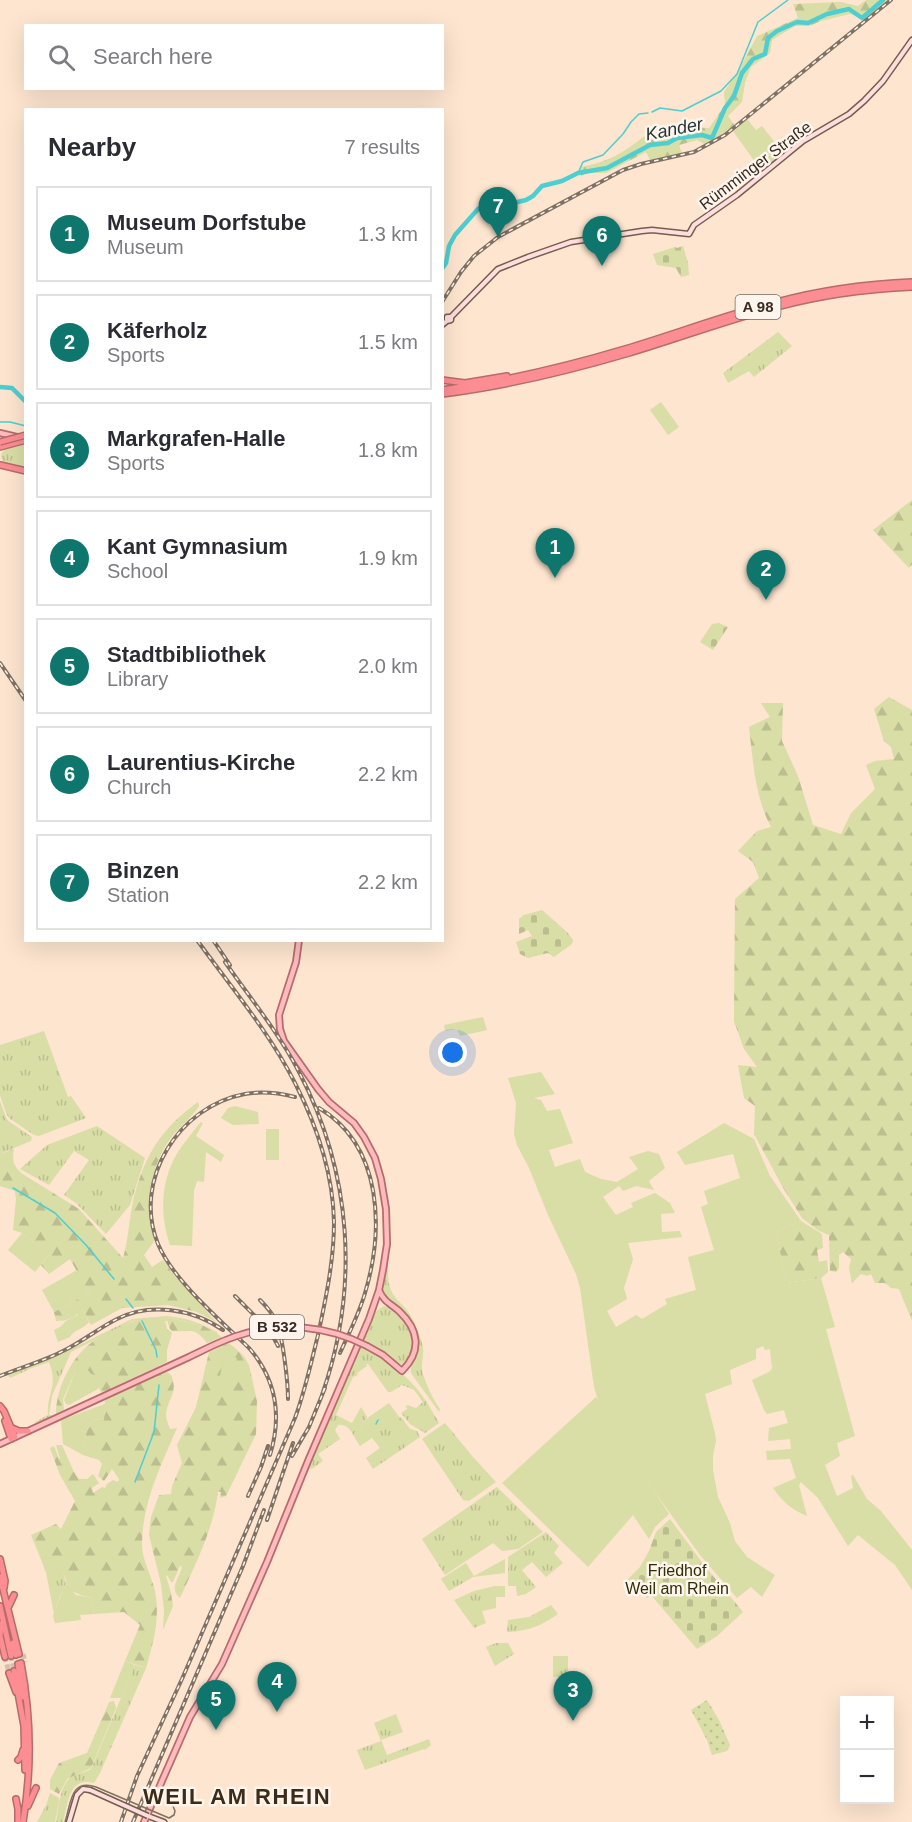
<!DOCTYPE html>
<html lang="en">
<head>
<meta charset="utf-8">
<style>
	body { margin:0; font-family:Helvetica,sans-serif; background:#f7f7f7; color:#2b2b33 }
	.controls { position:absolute; right:18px; bottom:18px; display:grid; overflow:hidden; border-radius:0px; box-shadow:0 6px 24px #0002 }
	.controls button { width:54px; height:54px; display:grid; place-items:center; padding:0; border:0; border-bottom:2px solid #e1e1e2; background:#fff; color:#2b2b33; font:30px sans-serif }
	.you { position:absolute; left:453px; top:1053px; width:21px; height:21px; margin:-15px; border:4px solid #fff; border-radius:50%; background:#1a73e8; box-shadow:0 0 0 9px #1a73e833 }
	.badge { display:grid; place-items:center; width:39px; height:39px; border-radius:50%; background:#0f766e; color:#fff; font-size:20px; font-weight:700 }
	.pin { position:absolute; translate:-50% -50px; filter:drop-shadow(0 2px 3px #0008) }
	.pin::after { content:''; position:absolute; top:32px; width:21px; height:18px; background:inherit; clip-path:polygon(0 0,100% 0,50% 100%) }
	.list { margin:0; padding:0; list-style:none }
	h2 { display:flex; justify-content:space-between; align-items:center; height:78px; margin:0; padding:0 24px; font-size:26px }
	h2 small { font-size:20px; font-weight:400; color:#7c7c81 }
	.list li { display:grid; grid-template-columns:39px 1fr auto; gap:18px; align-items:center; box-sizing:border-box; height:96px; margin:0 12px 12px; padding:0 12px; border:2px solid #e1e1e2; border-radius:0px }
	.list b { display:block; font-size:22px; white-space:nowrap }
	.list p { margin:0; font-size:20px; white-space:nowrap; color:#7c7c81 }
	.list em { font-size:20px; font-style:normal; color:#7c7c81 }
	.icon { flex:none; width:33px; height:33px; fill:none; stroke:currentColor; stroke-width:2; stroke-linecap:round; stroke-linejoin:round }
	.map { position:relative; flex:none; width:912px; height:1822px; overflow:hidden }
	.search { position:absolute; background:#fff; box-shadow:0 6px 24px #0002; left:24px; top:24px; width:420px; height:66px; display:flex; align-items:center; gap:15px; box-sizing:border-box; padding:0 21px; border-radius:0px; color:#7c7c81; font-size:22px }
	.panel { position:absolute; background:#fff; box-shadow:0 6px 24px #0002; left:24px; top:108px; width:420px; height:834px; border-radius:0px }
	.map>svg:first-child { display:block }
	.grass { fill:url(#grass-tufts) }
	.forest { fill:url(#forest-firs) }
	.cemetery { fill:url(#cemetery-stones) }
	.park { fill:url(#park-dots) }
	.garden { fill:#d9dda6 }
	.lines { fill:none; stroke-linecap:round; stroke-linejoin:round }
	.stream { stroke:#4dced1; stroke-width:1.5 }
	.river { stroke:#4dced1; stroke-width:4.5 }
	.motorway-tunnel { stroke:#d5c0ad; stroke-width:5; stroke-dasharray:5 2.5; stroke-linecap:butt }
	.secondary-casing { stroke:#735e4b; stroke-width:7 }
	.primary-casing { stroke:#b76b6c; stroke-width:8 }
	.motorway-casing { stroke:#b76b6c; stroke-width:8 }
	.secondary { stroke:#fedddf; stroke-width:4 }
	.primary { stroke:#fdbbbe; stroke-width:4.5 }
	.motorway { stroke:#fc8d93; stroke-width:5 }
	.tram { stroke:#807163; stroke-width:1.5 }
	.rail-casing { stroke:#807163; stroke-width:4 }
	.rail { stroke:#fff5ec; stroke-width:1.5; stroke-dasharray:4.5; stroke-linecap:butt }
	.secondary-bridge-casing { stroke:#735e4b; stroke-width:7; stroke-linecap:butt }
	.primary-bridge-casing { stroke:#b76b6c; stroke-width:8; stroke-linecap:butt }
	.motorway-bridge-casing { stroke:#b76b6c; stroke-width:8; stroke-linecap:butt }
	.secondary-bridge { stroke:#fedddf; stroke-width:4 }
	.primary-bridge { stroke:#fdbbbe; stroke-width:4.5 }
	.motorway-bridge { stroke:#fc8d93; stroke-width:5 }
	.labels { text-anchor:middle; stroke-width:5; stroke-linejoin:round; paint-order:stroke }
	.shield { fill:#fff5ec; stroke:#726860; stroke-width:1.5 }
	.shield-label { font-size:15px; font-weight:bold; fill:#362c24 }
	.street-label { font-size:16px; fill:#362c24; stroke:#fff5ec }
	.park-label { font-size:16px; fill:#2c2e07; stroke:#fff5ec }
	.water-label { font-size:18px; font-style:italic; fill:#1c3333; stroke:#fff5ec }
	.district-label { font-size:22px; font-weight:bold; letter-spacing:1.5px; fill:#3d2b19; stroke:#fff5ec }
</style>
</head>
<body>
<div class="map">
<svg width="912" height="1822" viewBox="0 0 912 1822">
	<defs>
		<pattern id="grass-tufts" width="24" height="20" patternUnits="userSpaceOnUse" patternTransform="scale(1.5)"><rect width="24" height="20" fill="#d9dda6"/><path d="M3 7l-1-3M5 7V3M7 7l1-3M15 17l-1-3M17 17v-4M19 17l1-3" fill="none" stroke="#bbbe8f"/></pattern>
		<pattern id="forest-firs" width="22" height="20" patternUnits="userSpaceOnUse" patternTransform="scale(1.5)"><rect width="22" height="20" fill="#d9dda6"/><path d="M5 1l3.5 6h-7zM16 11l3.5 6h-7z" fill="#bbbe8f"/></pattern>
		<pattern id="cemetery-stones" width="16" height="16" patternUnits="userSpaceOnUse" patternTransform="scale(1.5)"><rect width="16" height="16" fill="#d9dda6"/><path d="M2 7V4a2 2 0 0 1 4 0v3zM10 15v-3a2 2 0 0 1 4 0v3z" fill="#bbbe8f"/></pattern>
		<pattern id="park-dots" width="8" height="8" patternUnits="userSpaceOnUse" patternTransform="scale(1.5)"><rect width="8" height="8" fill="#d9dda6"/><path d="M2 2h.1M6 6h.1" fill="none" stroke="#bbbe8f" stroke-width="1.8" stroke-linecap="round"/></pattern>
	</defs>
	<rect width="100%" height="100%" fill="#fde5cf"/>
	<path class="grass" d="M778,332L792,346L754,377L749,371L728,383L723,373Z
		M25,443V470C15,467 1,467 1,455L4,449Z
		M44,1031L68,1097L71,1096L86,1118L39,1136L34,1135L9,1118L6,1113L0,1095V1045Z
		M0,1101L7,1120L32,1137L31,1141L0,1154Z
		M97,1126L145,1158L130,1205L106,1234L76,1203L64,1195L89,1160L74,1151L49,1185L20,1169L47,1145Z
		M386,1264H388C386,1305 404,1296 416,1326C418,1332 422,1341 423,1348C424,1356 421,1364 422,1371C426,1384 432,1398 440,1409L439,1412L411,1373C410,1365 416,1358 417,1350C421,1328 398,1312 384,1298L381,1292Z
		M384,1306C407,1311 427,1349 403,1365L362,1342L376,1311Z
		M167,1316C186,1318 202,1323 218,1333L217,1334L204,1326L167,1317V1321H165L164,1317H159L133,1321L71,1352L52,1396L49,1415H52V1417L36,1424L35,1422L48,1415C46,1393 59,1387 49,1362L29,1369L28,1370L10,1378L8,1375L57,1356L132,1319Z
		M361,1345C389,1361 417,1382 432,1411C434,1416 438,1419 439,1423L425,1433L410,1424L401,1413L407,1409L406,1407L407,1405L416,1408L423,1402L414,1390L402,1385L391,1392H388L368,1364H366L367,1366L357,1373L358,1375L353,1377L336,1415L352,1423L361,1407L367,1417L361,1425L370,1436L401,1417L410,1429L417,1431L420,1437L373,1469L366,1458L380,1448L372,1438L360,1446C353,1436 350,1423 338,1425L335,1430L340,1439L318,1454L323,1461L312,1469L309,1468L326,1424Z
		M445,1423L473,1457L496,1482L469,1501L463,1500L422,1439Z
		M497,1487L543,1532L518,1549L502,1551L493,1543L445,1575L422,1539Z
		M546,1532L559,1546L554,1553L563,1563L546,1577L532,1562L522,1570L536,1587L526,1594L517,1596L516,1586H508V1557Z
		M505,1559V1573L473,1577L449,1591L441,1579L466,1563L474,1576Z
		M62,1568L66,1584L60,1596L54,1614L46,1572Z
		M495,1586H505V1597H496V1608L482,1611L486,1623L474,1628L454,1600L474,1591Z
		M551,1605L558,1614C543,1625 526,1632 507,1632L508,1620L529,1617Z
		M496,1643H508L514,1654L495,1666L486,1647Z
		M553,1656H568V1672H581V1689H568V1677H553Z
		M135,1665L146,1668L100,1773L94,1783C68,1776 68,1805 63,1822H56C59,1808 59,1784 73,1776C79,1773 86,1772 91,1769Z
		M396,1714L403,1732L381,1740L387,1755L429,1739L431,1745L425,1750L424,1749L365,1770L357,1750L381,1741L374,1723Z
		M50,1793L59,1798V1801L55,1822H37L46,1805Z"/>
	<path class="forest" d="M866,0H889L864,19L850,14L821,21L809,26H795L772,40L770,53L751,67L745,83L742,102L728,116L735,126L706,145L697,140L679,145L682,153L650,160L646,152L606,173H587L581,176L580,167C607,163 625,152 646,135L656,141L681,127L709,128L725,105L724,92L740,68L757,36L798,18L793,4L841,2L858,6Z
		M912,500V565L909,568L873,530Z
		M889,697L912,710V1321L899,1289L891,1288L885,1283H875L871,1274L867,1276L861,1274L852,1283L849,1268L851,1259L843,1252L839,1255V1268L836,1272L830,1271L829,1235L819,1231L802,1218L782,1186L754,1134L755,1106L744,1098L738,1065L757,1067L744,1049L734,1021L735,899L759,878L753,862L738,851L757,831L771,827C755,797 753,761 749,727L770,717L761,703H783L782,741L798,776L813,825L841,834L851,813L875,789L866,765L875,761L894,759L891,747L884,741L874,709Z
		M198,1102L199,1106C192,1117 183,1124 174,1134C149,1164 146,1204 155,1240L144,1255L152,1267L163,1260L177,1278L216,1322L197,1312L168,1305L122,1308L91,1325L82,1308C76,1318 68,1321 56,1321L54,1312L89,1293L70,1259L49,1274L41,1265L49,1255L22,1233L13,1230L16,1199L15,1191L0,1186V1154L14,1149C12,1160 13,1165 21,1173L79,1209L123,1258C129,1238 129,1217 134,1197C145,1154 162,1128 198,1102Z
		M801,1221L822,1234L823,1248L817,1250L819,1262L827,1260L828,1272L821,1278L786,1283L776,1231Z
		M159,1317H164L167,1329L172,1333L167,1350V1362L102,1393L98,1387V1376L76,1370L63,1399L64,1410L56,1414C56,1390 69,1363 86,1347C96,1338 119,1327 132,1322C140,1318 150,1318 159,1317Z
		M166,1317L204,1326L222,1337L207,1343C193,1325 192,1333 172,1331L170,1329Z
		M229,1343L243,1355L249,1365L257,1401L256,1434L226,1496L220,1498L221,1492H218C213,1530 196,1563 180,1598C168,1588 180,1578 182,1566H180L173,1582H171L167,1575L166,1576L171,1593L173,1606L163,1630L164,1610L161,1584L149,1535L151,1517L159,1495L171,1494L172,1486L182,1463L177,1445L196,1407L209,1352Z
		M167,1372L171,1375C179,1393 167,1399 166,1414C166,1419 168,1424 170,1429L177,1428C161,1465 141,1505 142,1547C143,1560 150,1574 154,1587C161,1615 154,1641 146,1668L125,1661L140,1625L124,1612L94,1614L92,1598C70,1593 69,1590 62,1569L46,1572L31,1535L56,1524L61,1529L75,1501L60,1475L50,1448L54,1446L59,1459H60L56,1445H62L74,1472L79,1479H87L93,1474L99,1483L92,1488L93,1493L102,1487L105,1488L107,1484L113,1480L118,1482L119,1479L112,1469L104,1481L98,1476L102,1464L99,1460L83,1455C83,1448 86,1423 94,1420C97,1419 101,1420 104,1420L105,1397L141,1380Z
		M114,1701L116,1708L91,1768L67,1779L59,1794L50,1789V1780L59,1763L87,1753L109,1702Z"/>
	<path class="cemetery" d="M683,246L688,263L689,275L681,277L676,268L657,265L653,254L675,247L677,248Z
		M719,623L728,627L713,650L700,642L712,624Z
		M542,910L567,932L573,940L572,944L554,957L548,953L528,958L520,954L516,942L532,936L528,930L519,934V919L524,915Z
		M670,1519L704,1565L743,1612L717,1636L697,1649L651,1595L647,1598L628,1579L640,1567L649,1551L656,1532Z"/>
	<path class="park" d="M707,1700L719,1720L730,1745L727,1751L712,1755L707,1740L691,1710Z"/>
	<path class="garden" d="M747,119L756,130L762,126L784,154L763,173L733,131Z
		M661,402L679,427L668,435L650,410Z
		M483,1017L487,1030L460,1036L457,1029L445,1031L444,1025Z
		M541,1072L555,1094L534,1098L541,1100L547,1111L560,1109L573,1143L549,1150L555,1167L580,1159L585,1172L601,1179L617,1182L638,1169L629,1157L648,1151L659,1154L665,1168L649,1181L654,1190L636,1186L623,1191L619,1186L603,1197L616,1215L633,1207L631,1203L655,1193L670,1203L675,1213L661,1214L662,1232L680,1231L682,1237L628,1243L633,1259L624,1288L627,1299L607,1311L616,1327L636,1315L642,1319L667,1304L665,1299L696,1290L688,1257L714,1250L701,1207L708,1204L704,1191L740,1178L733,1154L685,1165L677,1152L724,1123L754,1139L770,1176L801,1221L776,1231L786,1283L821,1278L835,1327L826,1329L855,1436L837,1443L840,1456L825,1465L837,1496L853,1488L851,1476L853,1475L867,1499L881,1511L912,1550V1590L895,1565L858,1535L848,1546L818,1498L801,1482L799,1485L807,1516C792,1510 782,1501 773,1488L796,1478L790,1459L767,1460L766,1451L791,1449L790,1439L768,1441L769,1428L788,1423L784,1410L767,1414L764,1410L752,1380L769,1372L772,1369L770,1349L765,1350L763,1346L756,1349V1359L730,1370L732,1384L705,1394L715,1433L716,1441L713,1456V1470L718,1497L730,1523L735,1541L747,1557L775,1575L762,1597L751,1587L737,1598L700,1555L657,1495L624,1444L669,1514L655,1527L649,1539L633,1515L588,1567L502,1483L596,1397L598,1400L594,1387L580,1288L576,1274L548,1215L529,1168L517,1145L514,1134L516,1103L508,1078Z
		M235,1106L258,1112L259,1124L233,1125L221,1118L228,1108Z
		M201,1122L203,1123L196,1136L224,1155L221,1162L206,1152L204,1182L197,1181L194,1191L192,1246L170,1245C157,1207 162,1168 189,1137C193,1132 196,1127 201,1122Z
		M266,1129H279V1160H266Z
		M22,1233L49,1255L35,1272L8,1250Z
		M77,1270L89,1293L54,1312L42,1290Z
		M82,1308L89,1322C84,1329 73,1330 70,1337L58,1342L54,1330L60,1327L66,1321L78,1315L76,1311Z
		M224,1353L237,1358L232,1385L219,1382Z
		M87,1369L91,1374L98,1376V1389L69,1405L66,1404L64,1400L76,1370Z
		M389,1403L400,1418L370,1437L361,1425L366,1419Z
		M105,1404L104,1421C101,1420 97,1419 94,1420C86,1423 83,1448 83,1455L63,1444L61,1420Z
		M66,1582L76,1595L92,1598L94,1614L80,1615L81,1620L55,1623L53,1616Z
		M125,1661L135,1665L121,1698H110Z"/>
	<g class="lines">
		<path class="stream" d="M652,112L660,108L682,111L721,91L737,74L758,22L788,0
			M578,173L583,162L603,155L623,134L631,122L639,114L648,113
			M0,422H10L26,426
			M13,1188L55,1213L86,1245L114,1279
			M126,1299L133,1308
			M142,1321L156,1350L157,1357
			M376,1424L378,1420
			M135,1482L154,1432L159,1385"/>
		<path class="river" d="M442,269L446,263L449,246L455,235L478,209L484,206L509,204L526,200L533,196L542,186L562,181L578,173L607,168L650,145L668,143L677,138L702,135L712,138L725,108L734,96L742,73L753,59L765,54L768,38L777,31L797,22L808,23L827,14L849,9L862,18L883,0
			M0,387L12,388L26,402"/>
		<path class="motorway-tunnel" d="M23,1654L25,1662
			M11,1656L14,1671
			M5,1657L9,1673"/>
		<defs>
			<path id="secondary" d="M451,317L498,269L528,257L571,242L642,231L652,230L689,234L694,225L737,195L803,141L849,114L864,101L883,81L912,40
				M442,325L447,321V317H451V320L447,321
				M148,1816L164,1822
				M69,1822L77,1795L83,1789L90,1790"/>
			<path id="primary" d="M0,433L17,437
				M367,1346L383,1355L402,1371C422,1351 419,1330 399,1311C391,1304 383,1301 379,1290
				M0,1444L189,1357
				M144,1822L190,1717L222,1664L267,1562L308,1461L369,1319L379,1290L383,1270L387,1244L386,1209L381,1179L375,1158L364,1137L354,1123L329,1102L318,1089L284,1041L280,1029L279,1015L296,962L299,940"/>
			<path id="motorway" d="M442,380L465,383L507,376
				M442,390C504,381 565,367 625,349C676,334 725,315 777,302C821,290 866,284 912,282
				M442,394C506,386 568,371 629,353C679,338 727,320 777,307C821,295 866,289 912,287
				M0,447L26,440
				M0,465L26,471
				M0,1406L4,1411L15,1437
				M5,1421L11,1439
				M12,1428L19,1431H28
				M0,1559L5,1581L4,1588
				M0,1577L19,1654
				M0,1606L11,1656
				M8,1608L14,1595
				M1,1624L0,1636L5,1657
				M13,1643L16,1655
				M21,1663C31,1716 32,1769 23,1822
				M18,1664L23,1697
				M14,1671L24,1726L25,1770
				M9,1673L16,1692
				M18,1760L21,1757L23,1750
				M16,1799L18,1809V1822
				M28,1806L36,1788"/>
		</defs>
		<use href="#secondary" class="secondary-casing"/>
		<use href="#primary" class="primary-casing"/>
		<use href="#motorway" class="motorway-casing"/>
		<use href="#secondary" class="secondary"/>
		<use href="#primary" class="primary"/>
		<use href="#motorway" class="motorway"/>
		<path class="tram" d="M65,1822C71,1804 70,1778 96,1787L169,1818L174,1815L175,1811L173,1806L168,1804"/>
		<defs>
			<path id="rail" d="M442,302L461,272L474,256L498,237L623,170L641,164L694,152L725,135L891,0
				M0,663L26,701
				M213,940L230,965
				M225,962C250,998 279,1033 299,1072C352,1173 360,1287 322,1395
				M319,1108C383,1146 384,1230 365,1293C359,1314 349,1333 340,1353
				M235,1296L270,1331L278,1346
				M260,1300C267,1307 273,1314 277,1323C283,1339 288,1382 288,1399
				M0,1376C22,1367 44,1361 65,1350C83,1341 99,1328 117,1319C150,1302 193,1309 223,1330
				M270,1455C282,1416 276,1379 249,1348C220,1320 173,1280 158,1244C132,1180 179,1106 245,1094C262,1091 279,1093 295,1097
				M292,1456L309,1427L325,1388
				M248,1496L261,1467L268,1446
				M267,1520L293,1443
				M121,1822L137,1776L182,1679L295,1418C305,1391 311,1363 318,1335C326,1298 334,1260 334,1222C333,1174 317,1126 295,1083C269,1032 231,987 197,940
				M133,1822L243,1566L264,1510"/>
		</defs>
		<use href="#rail" class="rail-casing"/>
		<use href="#rail" class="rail"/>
		<defs>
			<path id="secondary-bridge" d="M90,1790L148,1816"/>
			<path id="primary-bridge" d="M189,1357C206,1349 222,1340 240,1335C282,1321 328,1326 367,1346"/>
			<path id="motorway-bridge" d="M0,442L26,435"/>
		</defs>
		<use href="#secondary-bridge" class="secondary-bridge-casing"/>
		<use href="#primary-bridge" class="primary-bridge-casing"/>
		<use href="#motorway-bridge" class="motorway-bridge-casing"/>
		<use href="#secondary-bridge" class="secondary-bridge"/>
		<use href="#primary-bridge" class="primary-bridge"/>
		<use href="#motorway-bridge" class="motorway-bridge"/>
	</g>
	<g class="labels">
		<g class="shield">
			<rect x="735.5" y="295" width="45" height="24" rx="4.5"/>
			<rect x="250" y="1315" width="54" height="24" rx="4.5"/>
		</g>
		<g class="shield-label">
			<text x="758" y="312">A 98</text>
			<text x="277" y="1332">B 532</text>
		</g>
		<g class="street-label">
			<text transform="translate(755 165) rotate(-37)" y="6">Rümminger Straße</text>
		</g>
		<g class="park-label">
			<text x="677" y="1576">Friedhof<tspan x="677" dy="18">Weil am Rhein</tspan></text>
		</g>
		<g class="water-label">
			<text transform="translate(674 129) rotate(-11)" y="6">Kander</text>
		</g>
		<g class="district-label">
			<text x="237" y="1804">WEIL AM RHEIN</text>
		</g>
	</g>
</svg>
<div class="controls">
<button>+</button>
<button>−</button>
</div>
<div class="you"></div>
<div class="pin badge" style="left:555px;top:578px">1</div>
<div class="pin badge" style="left:766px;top:600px">2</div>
<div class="pin badge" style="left:573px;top:1721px">3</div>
<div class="pin badge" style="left:277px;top:1712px">4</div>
<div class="pin badge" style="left:216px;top:1730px">5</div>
<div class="pin badge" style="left:602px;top:266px">6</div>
<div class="pin badge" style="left:498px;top:237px">7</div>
<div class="search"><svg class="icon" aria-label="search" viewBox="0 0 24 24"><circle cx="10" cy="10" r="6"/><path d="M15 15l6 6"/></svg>Search here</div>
<section class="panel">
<h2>Nearby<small>7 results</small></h2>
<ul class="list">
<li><span class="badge">1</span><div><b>Museum Dorfstube</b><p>Museum</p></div><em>1.3 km</em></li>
<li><span class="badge">2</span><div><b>Käferholz</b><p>Sports</p></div><em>1.5 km</em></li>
<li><span class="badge">3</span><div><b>Markgrafen-Halle</b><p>Sports</p></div><em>1.8 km</em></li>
<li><span class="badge">4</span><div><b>Kant Gymnasium</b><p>School</p></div><em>1.9 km</em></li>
<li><span class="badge">5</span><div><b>Stadtbibliothek</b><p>Library</p></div><em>2.0 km</em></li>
<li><span class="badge">6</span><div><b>Laurentius-Kirche</b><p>Church</p></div><em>2.2 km</em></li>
<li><span class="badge">7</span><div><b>Binzen</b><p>Station</p></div><em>2.2 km</em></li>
</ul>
</section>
</div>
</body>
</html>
